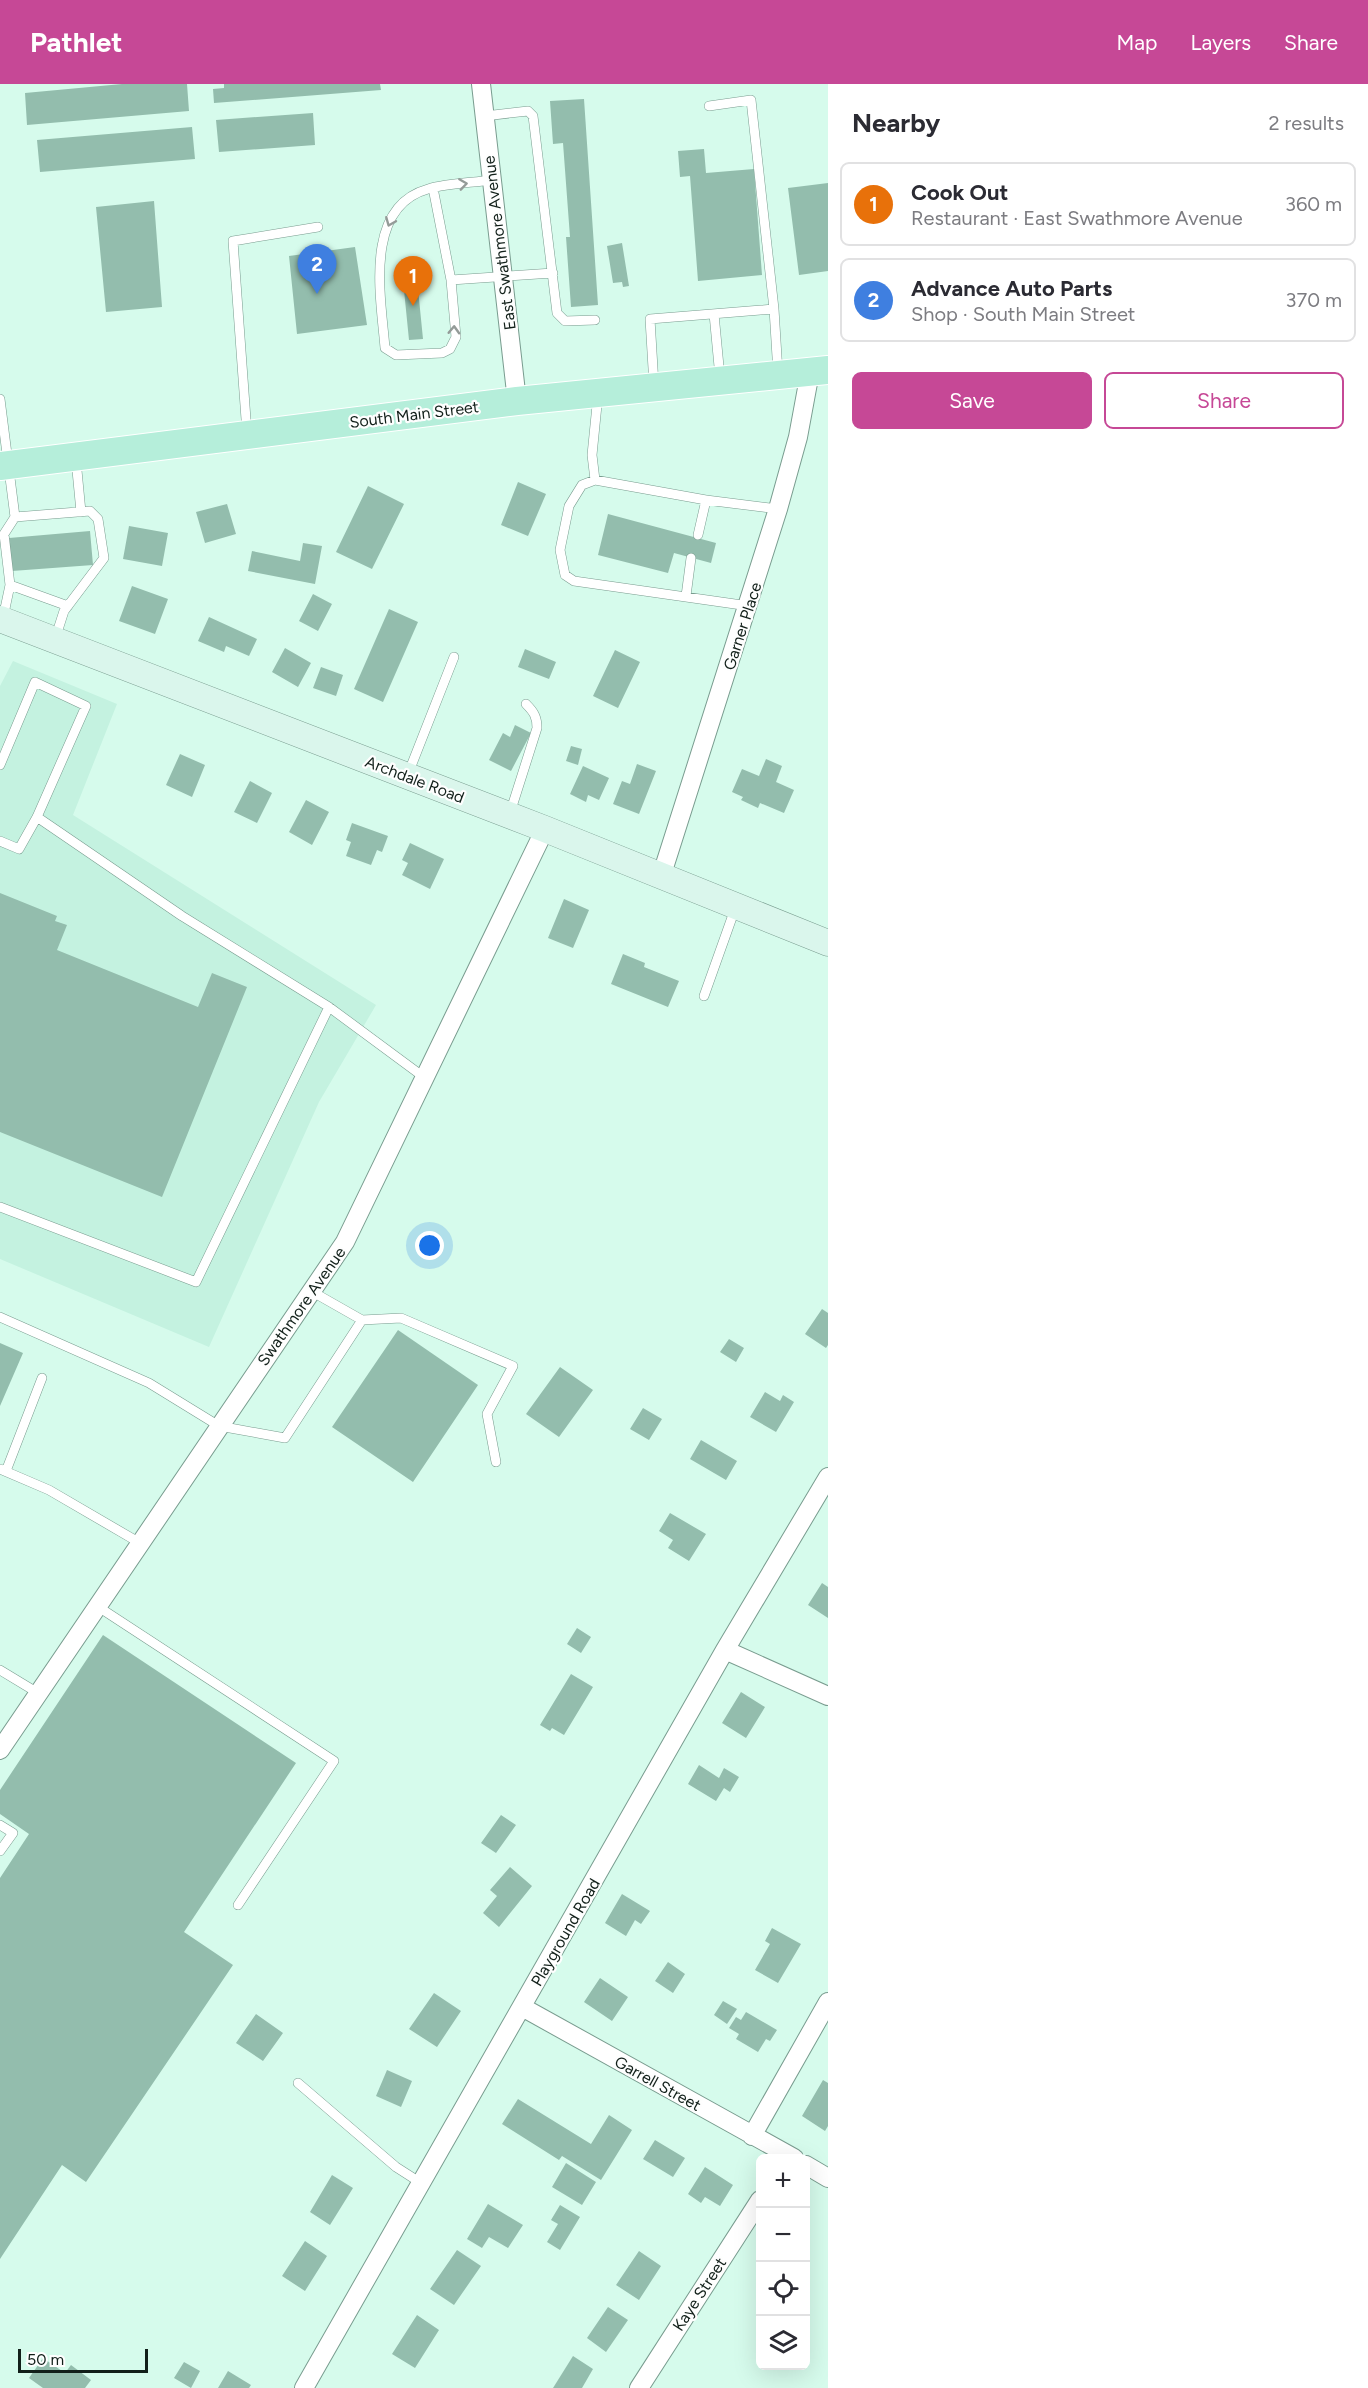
<!DOCTYPE html>
<html lang="en">
<head>
<meta charset="utf-8">
<style>
	body { margin:0; font-family:Figtree,sans-serif; background:#f7f7f7; color:#2b2b33 }
	.controls { position:absolute; right:18px; bottom:18px; display:grid; overflow:hidden; border-radius:9px; box-shadow:0 6px 24px #0002 }
	.controls button { width:54px; height:54px; display:grid; place-items:center; padding:0; border:0; border-bottom:2px solid #e1e1e2; background:#fff; color:#2b2b33; font:30px sans-serif }
	.scale { position:absolute; left:18px; bottom:15px; width:130px; box-sizing:border-box; padding-left:6px; border:3px solid #12201a; border-top:0; font-size:16px; line-height:21px; white-space:nowrap; color:#12201a; -webkit-text-stroke:4px #fefefe; paint-order:stroke }
	.you { position:absolute; left:430px; top:1162px; width:21px; height:21px; margin:-15px; border:4px solid #fff; border-radius:50%; background:#1a73e8; box-shadow:0 0 0 9px #1a73e833 }
	.badge { display:grid; place-items:center; width:39px; height:39px; border-radius:50%; background:#c64896; color:#fff; font-size:20px; font-weight:700 }
	.pin { position:absolute; translate:-50% -50px; filter:drop-shadow(0 2px 3px #0008) }
	.pin::after { content:''; position:absolute; top:32px; width:21px; height:18px; background:inherit; clip-path:polygon(0 0,100% 0,50% 100%) }
	.list { margin:0; padding:0; list-style:none }
	h2 { display:flex; justify-content:space-between; align-items:center; height:78px; margin:0; padding:0 24px; font-size:26px }
	h2 small { font-size:20px; font-weight:400; color:#7c7c81 }
	.list li { display:grid; grid-template-columns:39px 1fr auto; gap:18px; align-items:center; box-sizing:border-box; height:84px; margin:0 12px 12px; padding:0 12px; border:2px solid #e1e1e2; border-radius:9px }
	.list b { display:block; font-size:22px; white-space:nowrap }
	.list p { margin:0; font-size:20px; white-space:nowrap; color:#7c7c81 }
	.list em { font-size:20px; font-style:normal; color:#7c7c81 }
	.actions { display:flex; gap:12px; padding:18px 24px }
	.actions a { flex:1; padding:14px 0; border:2px solid #c64896; border-radius:9px; text-align:center; font-size:21px; color:#c64896 }
	.actions .main { background:#c64896; color:#fff }
	.icon { flex:none; width:33px; height:33px; fill:none; stroke:currentColor; stroke-width:2; stroke-linecap:round; stroke-linejoin:round }
	.map { position:relative; flex:none; width:828px; height:2304px; overflow:hidden }
	header { display:flex; align-items:center; gap:36px; box-sizing:border-box; height:84px; padding:0 30px; background:#c64896; color:#fff }
	header strong { font-size:28px }
	nav { display:flex; gap:33px; margin-inline-start:auto; font-size:21px }
	main { display:flex }
	aside { flex:1; background:#fff }
	.map>svg:first-child { display:block }
	.built { fill:#c4f2e0 }
	.building { fill:#93bdad }
	.lines { fill:none; stroke-linecap:round; stroke-linejoin:round }
	.lane-casing { stroke:#799c8f; stroke-width:10 }
	.street-casing { stroke:#799c8f; stroke-width:20 }
	.secondary-casing { stroke:#799c8f; stroke-width:27 }
	.primary-casing { stroke:#fff; stroke-width:30 }
	.lane { stroke:#fff; stroke-width:9 }
	.street { stroke:#fff; stroke-width:18 }
	.secondary { stroke:#daf6ec; stroke-width:26 }
	.primary { stroke:#b5eeda; stroke-width:28 }
	.oneway { stroke:#949b98 }
	.labels { text-anchor:middle; stroke-width:4.5; stroke-linejoin:round; paint-order:stroke }
	.street-label { font-size:16px; fill:#12201a; stroke:#fefefe }
</style>
</head>
<body>
<header>
<strong>Pathlet</strong>
<nav><a>Map</a><a>Layers</a><a>Share</a></nav>
</header>
<main>
<div class="map">
<svg width="828" height="2304" viewBox="0 0 828 2304">
	<rect width="100%" height="100%" fill="#d6fbec"/>
	<path class="built" d="M13,577L117,620L73,731L376,921L319,1018L209,1263L0,1175V602Z"/>
	<path class="building" d="M122,0H187L189,27L27,41L25,9Z
		M224,0H380L381,6L214,19L213,5L224,4Z
		M584,15L598,221L571,223L566,153H570L563,59L553,60L550,17Z
		M313,29L315,61L219,68L216,36Z
		M192,43L195,75L40,88L37,56Z
		M704,65L706,89L754,85L762,191L698,197L690,92L680,93L678,67Z
		M828,99V187L799,191L788,104Z
		M154,117L162,223L106,228L96,123Z
		M622,159L629,202L623,203L622,198L613,199L607,162Z
		M355,163L367,241L297,250L289,172Z
		M417,195L423,255L409,256L403,196Z
		M518,398L546,410L528,452L501,441Z
		M368,402L404,420L372,485L336,468Z
		M227,420L236,450L205,459L196,428Z
		M608,430L716,459L711,479L674,469L668,489L598,471Z
		M129,442L168,449L162,482L123,475Z
		M90,447L93,481L12,487L9,454Z
		M303,459L322,462L315,500L248,487L252,467L300,477Z
		M132,502L168,515L155,550L119,537Z
		M313,510L332,520L318,547L299,537Z
		M389,525L418,538L383,618L354,605Z
		M209,533L257,555L249,572L226,562L224,568L198,557Z
		M285,564L311,579L298,603L272,588Z
		M525,565L556,578L549,595L518,583Z
		M615,566L640,578L618,624L593,612Z
		M321,583L343,591L336,612L313,604Z
		M515,641L531,649L511,687L489,676L503,649L510,653Z
		M571,662L582,665L578,681L566,677Z
		M180,670L205,681L192,713L166,701Z
		M766,675L782,682L776,698L794,706L784,729L760,719L758,724L741,716L743,713L732,708L742,685L759,692Z
		M637,680L656,687L639,730L613,720L622,697L630,700Z
		M583,682L609,694L599,716L588,711L586,718L570,710Z
		M250,697L272,709L257,739L234,728Z
		M306,716L329,728L312,761L289,748Z
		M352,739L388,752L382,768L377,766L371,781L346,772L351,758L346,756Z
		M410,759L444,775L430,805L402,791L408,779L402,776Z
		M0,809L57,832L55,837L67,841L57,866L198,923L212,889L247,903L162,1113L0,1048Z
		M564,815L589,826L573,864L548,854Z
		M623,870L645,879L644,883L679,897L668,923L611,900Z
		M822,1225L828,1229V1261L826,1264L805,1250Z
		M398,1246L478,1301L413,1398L332,1343Z
		M729,1255L744,1264L736,1278L720,1268Z
		M0,1259L23,1269L0,1322Z
		M560,1283L593,1306L559,1353L526,1330Z
		M765,1308L780,1317L783,1311L794,1318L776,1348L750,1333Z
		M643,1324L662,1335L649,1356L630,1345Z
		M701,1356L737,1377L726,1396L690,1375Z
		M670,1429L706,1450L689,1477L668,1464L673,1456L659,1447Z
		M822,1499L828,1503V1534L808,1521Z
		M577,1544L591,1553L581,1569L567,1560Z
		M103,1551L296,1679L184,1848L233,1881L86,2098L62,2081L0,2175V1794L29,1750L0,1730V1706Z
		M571,1590L593,1603L564,1651L552,1644L550,1647L540,1641Z
		M741,1608L765,1623L746,1654L722,1639Z
		M699,1681L719,1694L724,1684L739,1693L730,1708L724,1704L716,1717L688,1700Z
		M501,1731L516,1741L496,1769L481,1759Z
		M510,1783L532,1802L499,1843L483,1829L497,1812L490,1806Z
		M622,1810L650,1827L641,1840L635,1836L626,1852L605,1839Z
		M772,1844L801,1860L778,1899L755,1886L770,1860L765,1857Z
		M668,1878L685,1890L673,1909L655,1897Z
		M600,1894L628,1913L612,1937L584,1918Z
		M434,1909L461,1927L437,1963L409,1945Z
		M723,1917L737,1925L727,1940L714,1931Z
		M746,1928L777,1946L770,1957L766,1955L758,1968L736,1955L739,1950L729,1944L736,1933L741,1936Z
		M256,1930L283,1949L263,1977L236,1959Z
		M387,1986L412,1997L401,2023L376,2012Z
		M823,1996L828,1999V2042L825,2047L802,2032Z
		M518,2015L591,2060L609,2031L632,2046L601,2096L562,2072L559,2076L502,2040Z
		M655,2056L685,2074L673,2093L643,2075Z
		M566,2079L596,2098L582,2121L552,2103Z
		M705,2083L733,2101L720,2122L705,2113L701,2119L688,2110Z
		M332,2091L353,2104L330,2141L310,2128Z
		M488,2120L523,2141L508,2164L489,2153L482,2164L467,2155Z
		M560,2121L580,2133L560,2166L547,2158L558,2140L551,2136Z
		M305,2157L327,2172L305,2207L282,2192Z
		M457,2166L481,2182L454,2221L430,2205Z
		M639,2167L661,2182L639,2216L616,2201Z
		M608,2223L628,2236L606,2268L587,2254Z
		M417,2231L439,2246L415,2284L392,2270Z
		M573,2272L593,2285L582,2304H553Z
		M43,2274L65,2289L71,2281L91,2296L85,2304H43L29,2294Z
		M184,2278L200,2287L191,2304L174,2294Z
		M228,2287L251,2301L249,2304H218Z"/>
	<g class="lines">
		<defs>
			<path id="lane" d="M709,22L751,16L774,225
				M485,32L528,27L533,32L557,229L565,237L595,236
				M433,104L451,196L456,253L450,265L442,269L396,271L385,264C381,214 363,123 428,105C448,99 471,99 492,96
				M451,196L553,189
				M714,230L720,293
				M654,301L650,235L774,225L778,289
				M0,315L15,433
				M247,349L233,157L318,143
				M76,376L81,428
				M595,396L592,371L598,311
				M698,451L706,416
				M10,501L68,522
				M686,512L691,474
				M749,522L574,497L565,491L560,466L569,422L582,401L595,396L706,416L778,425
				M3,534L10,501L4,450L15,433L90,427L98,435L104,474L64,527L55,555
				M0,681L35,598L86,622L37,733L19,765L0,757
				M408,690L454,573
				M510,729L537,644C537,633 534,628 526,620
				M37,733L182,832L329,923L425,994
				M704,912L735,825
				M0,1123L196,1198L329,923
				M311,1207L362,1236L401,1234L513,1282L487,1330L496,1378
				M0,1233L149,1299L219,1342L285,1354L362,1236
				M0,1385L49,1406L140,1459
				M6,1387L42,1294
				M97,1522L334,1677L238,1821
				M0,1586L38,1609
				M0,1741L13,1749L0,1767
				M298,1999L396,2083L421,2099"/>
			<path id="street" d="M481,0L517,317
				M661,793L778,425L798,353L810,288
				M725,1566L828,1612
				M0,1666L345,1158L545,745
				M522,1923L794,2074
				M752,2052L828,1918
				M806,2081L828,2094
				M304,2304L725,1566L828,1393
				M639,2304L760,2116"/>
			<path id="secondary" d="M0,535L545,745L828,859"/>
			<path id="primary" d="M0,382L517,317L828,286"/>
		</defs>
		<use href="#lane" class="lane-casing"/>
		<use href="#street" class="street-casing"/>
		<use href="#secondary" class="secondary-casing"/>
		<use href="#primary" class="primary-casing"/>
		<use href="#lane" class="lane"/>
		<use href="#street" class="street"/>
		<use href="#secondary" class="secondary"/>
		<use href="#primary" class="primary"/>
	</g>
	<defs><path id="oneway-chevron" d="M-2-3.5L2.5 0L-2 3.5" fill="none" stroke-width="1.6" stroke-linecap="round" stroke-linejoin="round" transform="scale(1.5)"/></defs>
	<g class="oneway">
		<use href="#oneway-chevron" transform="translate(463 100) rotate(-8)"/>
		<use href="#oneway-chevron" transform="translate(390 138) rotate(112)"/>
		<use href="#oneway-chevron" transform="translate(454 246) rotate(-88)"/>
	</g>
	<g class="labels">
		<g class="street-label">
			<text transform="translate(499 159) rotate(-97)" y="6">East Swathmore Avenue</text>
			<text transform="translate(414 330) rotate(-7)" y="6">South Main Street</text>
			<text transform="translate(742 542) rotate(-72)" y="6">Garner Place</text>
			<text transform="translate(415 695) rotate(21)" y="6">Archdale Road</text>
			<text transform="translate(301 1222) rotate(-55)" y="6">Swathmore Avenue</text>
			<text transform="translate(565 1848) rotate(-60)" y="6">Playground Road</text>
			<text transform="translate(658 1999) rotate(29)" y="6">Garrell Street</text>
			<text transform="translate(699 2210) rotate(-57)" y="6">Kaye Street</text>
		</g>
	</g>
</svg>
<div class="controls">
<button>+</button>
<button>−</button>
<button><svg class="icon" aria-label="locate" viewBox="0 0 24 24"><circle cx="12" cy="12" r="6"/><path d="M12 2v4M12 18v4M2 12h4M18 12h4"/></svg></button>
<button><svg class="icon" aria-label="layers" viewBox="0 0 24 24"><path d="M12 4l9 5-9 5-9-5zM3 14l9 5 9-5"/></svg></button>
</div>
<div class="scale">50 m</div>
<div class="you"></div>
<div class="pin badge" style="left:413px;top:222px;background:#e8710a">1</div>
<div class="pin badge" style="left:317px;top:210px;background:#3f7fe0">2</div>
</div>
<aside>
<h2>Nearby<small>2 results</small></h2>
<ul class="list">
<li><span class="badge" style="background:#e8710a">1</span><div><b>Cook Out</b><p>Restaurant · East Swathmore Avenue</p></div><em>360 m</em></li>
<li><span class="badge" style="background:#3f7fe0">2</span><div><b>Advance Auto Parts</b><p>Shop · South Main Street</p></div><em>370 m</em></li>
</ul>
<div class="actions"><a class="main">Save</a><a>Share</a></div>
</aside>
</main>
</body>
</html>
